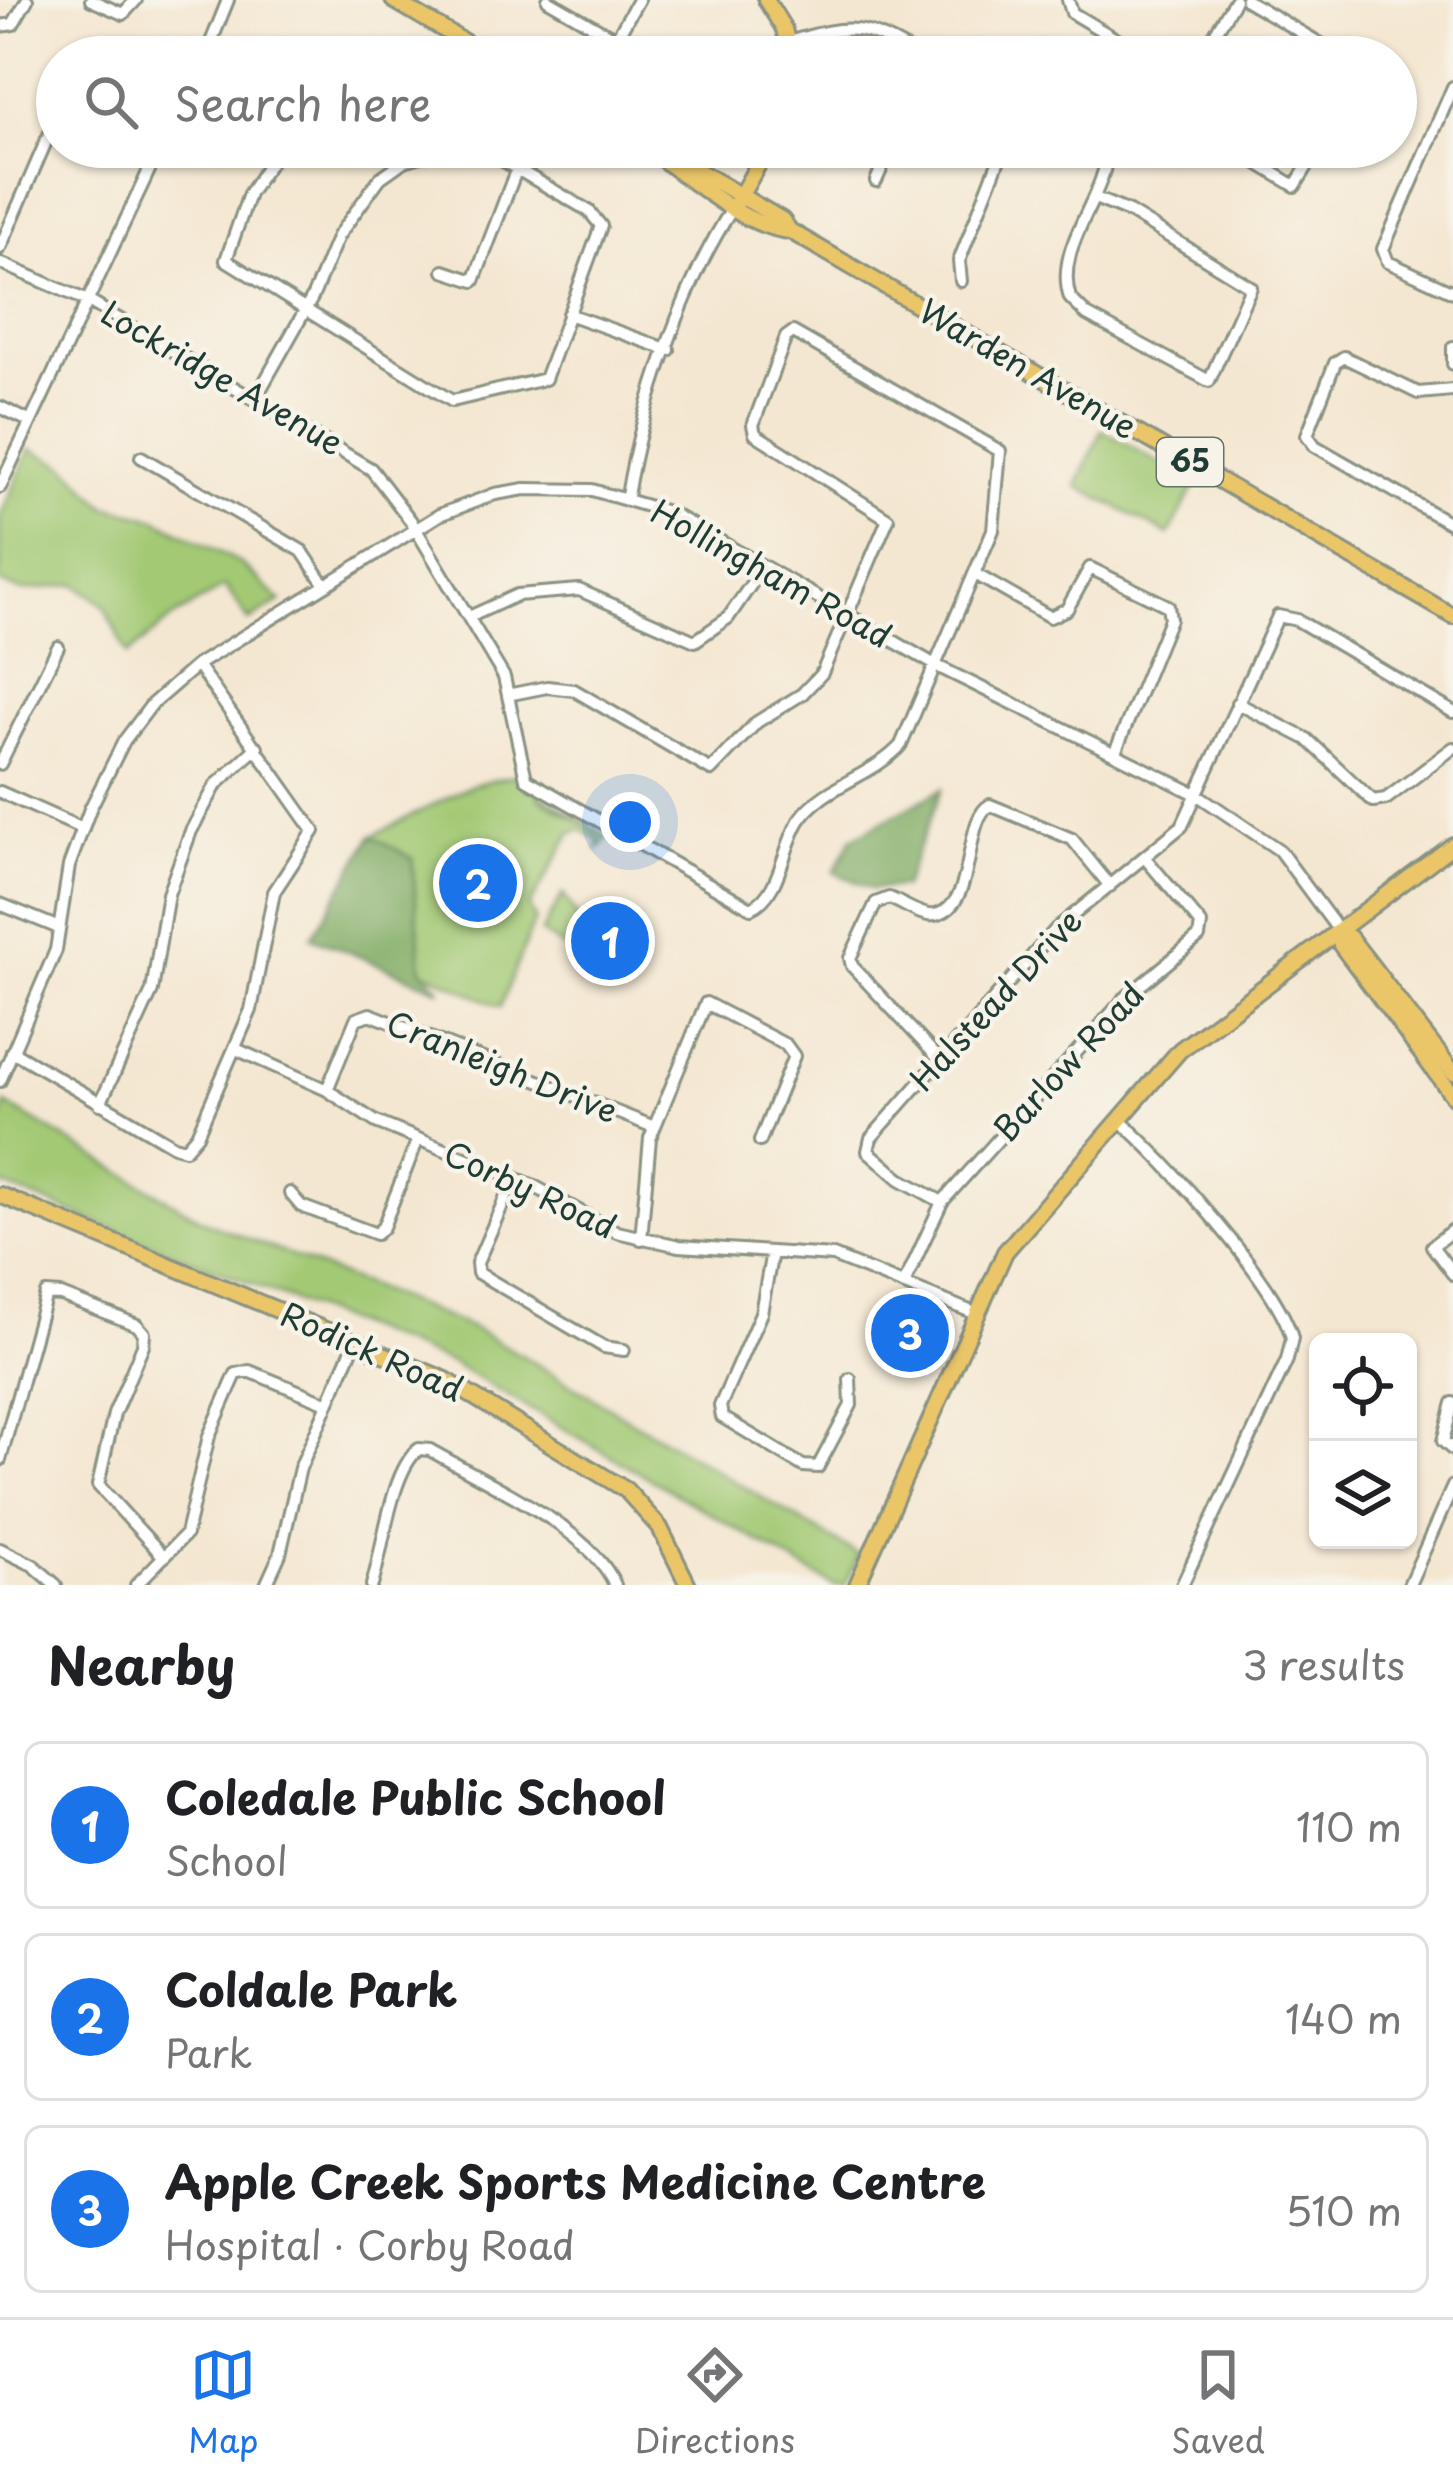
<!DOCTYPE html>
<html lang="en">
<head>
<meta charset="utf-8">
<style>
	body { margin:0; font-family:"Playpen Sans",sans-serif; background:#f6f6f6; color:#202124 }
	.controls { position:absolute; right:36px; bottom:36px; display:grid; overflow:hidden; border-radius:18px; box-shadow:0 3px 9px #0004 }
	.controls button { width:108px; height:108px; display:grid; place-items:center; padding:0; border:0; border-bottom:3px solid #e0e0e0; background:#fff; color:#202124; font:60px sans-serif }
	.you { position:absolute; left:630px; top:822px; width:42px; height:42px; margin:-30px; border:9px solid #fff; border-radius:50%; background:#1a73e8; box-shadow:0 0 0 18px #1a73e833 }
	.badge { display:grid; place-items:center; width:78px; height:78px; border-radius:50%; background:#1a73e8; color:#fff; font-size:39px; font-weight:700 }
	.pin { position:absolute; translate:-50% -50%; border:6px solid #fff; box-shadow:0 3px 12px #0006 }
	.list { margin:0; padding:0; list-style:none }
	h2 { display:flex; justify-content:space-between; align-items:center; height:156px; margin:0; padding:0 48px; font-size:51px }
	h2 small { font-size:39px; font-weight:400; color:#757577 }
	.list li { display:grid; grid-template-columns:78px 1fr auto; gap:36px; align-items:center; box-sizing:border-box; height:168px; margin:0 24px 24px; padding:0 24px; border:3px solid #e0e0e0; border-radius:18px }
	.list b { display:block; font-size:45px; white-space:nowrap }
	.list p { margin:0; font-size:39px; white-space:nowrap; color:#757577 }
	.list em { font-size:39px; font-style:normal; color:#757577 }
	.icon { flex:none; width:66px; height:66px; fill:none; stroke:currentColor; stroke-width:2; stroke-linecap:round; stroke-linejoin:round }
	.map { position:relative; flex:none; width:1453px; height:1585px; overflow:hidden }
	.search { position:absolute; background:#fff; box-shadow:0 3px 9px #0004; left:36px; right:36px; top:36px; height:132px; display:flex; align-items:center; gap:30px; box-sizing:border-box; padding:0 42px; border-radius:66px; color:#757577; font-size:45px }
	.sheet { height:732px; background:#fff }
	nav { display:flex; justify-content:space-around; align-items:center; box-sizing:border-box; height:168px; border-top:3px solid #e0e0e0; background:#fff; font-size:33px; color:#757577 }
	nav a { display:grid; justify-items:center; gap:6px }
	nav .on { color:#1a73e8 }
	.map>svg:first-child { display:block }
	.green { fill:#a3c974; stroke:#618354; stroke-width:3 }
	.forest { fill:#82ad66; stroke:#50754d; stroke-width:3 }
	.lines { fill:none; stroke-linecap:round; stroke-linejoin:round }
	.minor-casing { stroke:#8a9282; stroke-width:16 }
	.major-casing { stroke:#8a9282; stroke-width:20 }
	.minor { stroke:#fff; stroke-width:10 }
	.major { stroke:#ebc669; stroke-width:14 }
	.labels { text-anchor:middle; stroke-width:9; stroke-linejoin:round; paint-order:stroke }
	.shield { fill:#f7f3e8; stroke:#60746a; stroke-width:3 }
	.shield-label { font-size:30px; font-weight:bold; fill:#1f3d34 }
	.street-label { font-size:33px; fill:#1f3d34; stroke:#f7f3e8 }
</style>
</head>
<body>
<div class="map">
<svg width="1453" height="1585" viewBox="0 0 1453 1585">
	<rect width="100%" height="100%" fill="#f7f3e8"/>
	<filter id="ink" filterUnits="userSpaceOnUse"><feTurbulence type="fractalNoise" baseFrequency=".00833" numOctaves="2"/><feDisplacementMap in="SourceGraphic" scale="24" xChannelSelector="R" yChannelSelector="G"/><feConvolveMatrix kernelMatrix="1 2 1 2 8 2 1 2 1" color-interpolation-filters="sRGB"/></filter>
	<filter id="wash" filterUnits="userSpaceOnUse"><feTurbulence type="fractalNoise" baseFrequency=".004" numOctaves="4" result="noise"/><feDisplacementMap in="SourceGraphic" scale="48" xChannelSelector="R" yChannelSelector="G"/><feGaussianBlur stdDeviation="2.7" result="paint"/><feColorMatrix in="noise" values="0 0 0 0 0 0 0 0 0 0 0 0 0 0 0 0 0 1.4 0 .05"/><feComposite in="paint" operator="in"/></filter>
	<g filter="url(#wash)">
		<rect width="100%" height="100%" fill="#f4e7d1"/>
		<path class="green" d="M1102,430L1196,484L1169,535L1077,486Z
			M30,449L66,466L105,506L156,519L240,563L281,601L249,621L225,586L172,618L127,655L104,605L75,584L22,591L0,583V517Z
			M517,762L531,788L607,836L537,797L608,838L598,849L599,840L581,830L571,833L529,907L535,919L500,1007L422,970L412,858L372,836L472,785L516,775L528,791Z
			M563,894L583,927L615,943L618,950L605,973L541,933Z
			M6,1104L206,1222L470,1327L521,1355L859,1555L845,1585H833L453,1364L0,1184V1123Z"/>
		<path class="forest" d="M942,789L903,887L872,889L834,872L852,838Z
			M372,836L412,858L422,970L441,990L312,937Z"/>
	</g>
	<g filter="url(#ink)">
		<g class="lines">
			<defs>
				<path id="minor" d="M91,0L123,14L136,0
					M548,0L647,57
					M1068,0L1072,13L1146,57
					M1246,0L1343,57
					M0,26L13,24L27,0
					M616,39L638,0
					M789,42C852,23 863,24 920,57
					M205,57L228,0
					M1201,57L1235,0
					M1453,87L1383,249L1388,262L1453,292
					M280,147L249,194L226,260L452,401L545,379L601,226L589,211L479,147
					M1231,147L1295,186L1319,147
					M876,181L891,147
					M1095,198L1129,212L1251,287L1209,381L1087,315L1070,298C1053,247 1106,199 1108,147
					M0,248L57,116
					M0,263L90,302L371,469L411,521L504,677L526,779L751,908C781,896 783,843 801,818C825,785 873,776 901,745L993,530L1000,451L793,332L786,337L753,425L755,434L888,519L822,673L802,694L757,722L711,770L574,690L547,687L512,694
					M444,271L474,281L517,168
					M961,281L959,261L1004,147
					M568,314L669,350
					M1453,347V364
					M1453,390L1418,393L1344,357L1335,363L1307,435L1315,446L1453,525
					M255,399L312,298L338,236L380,178L404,161L451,147
					M0,407L29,421
					M141,457L302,551L325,585
					M0,487L160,147
					M627,496C642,405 683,283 734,206
					M975,574L1050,617L1067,609L1090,568L1168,606L1170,619L1116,750
					M469,617L517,595L579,590L695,641L728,618L763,567
					M1237,703L1307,739L1373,801L1386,799L1453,748
					M0,764L58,647
					M0,792L83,829
					M0,904L59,928
					M236,1049L327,1090L376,1122L532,1185L617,1232L679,1246L833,1256L977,1314
					M12,1051L174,1146L185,1149L197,1135L251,1010L274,892L314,831L197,665
					M940,1060L852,966L850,958L876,903L889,898C901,902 923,918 935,915C978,906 962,820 990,805L1072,839L1110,886
					M0,1081L56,950L69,866L90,809L124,741L152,704L197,665L439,515L495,494L525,489L592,490L671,513L937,666L1198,795L1279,850L1339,931
					M327,1090L356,1019L370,1014L654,1127
					M100,1104L152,991L168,894L191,831L216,785L257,747
					M1119,1120C1163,1157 1278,1284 1292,1338L1287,1360L1182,1585
					M514,1178L477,1263L478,1273L604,1347L624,1350
					M290,1193L301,1206L376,1234L383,1227L418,1139
					M942,1202L900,1179L868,1151L871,1138L1056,929L1182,826L1278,616L1297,620L1453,712
					M1453,1230L1432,1246L1453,1274
					M641,1239L650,1138L706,1003L786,1045L794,1056L760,1141
					M772,1252L761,1313L720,1406L722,1417L803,1466L818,1467L851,1405L850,1379
					M904,1284L942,1202L1124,999L1199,937L1201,924L1146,859
					M1453,1403L1443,1441L1453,1450
					M0,1460L46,1294L61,1295L137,1325L144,1333L143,1345L114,1414L98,1485L164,1557
					M0,1549L33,1565L56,1585
					M136,1585L186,1534L209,1436L236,1374L249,1371L327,1403
					M266,1585L280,1554L300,1468L356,1340
					M372,1585C383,1550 391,1470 419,1449L430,1450C483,1481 591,1528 615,1585
					M1409,1585L1453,1486"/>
				<path id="major" d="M393,0L490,57
					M766,0L784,29L791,57
					M644,147C684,171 742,228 790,231
					M683,170L695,169L782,220L790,231L1453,616
					M737,202L768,147
					M1339,931L1341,945L1453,1096
					M1339,931L1350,938L1453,1072
					M0,1195L446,1380L626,1490L660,1528L688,1585
					M857,1585L1005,1252L1180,1050L1453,845"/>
			</defs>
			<use href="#minor" class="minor-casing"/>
			<use href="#major" class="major-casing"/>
			<use href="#minor" class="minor"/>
			<use href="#major" class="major"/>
		</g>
	</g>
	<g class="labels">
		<rect class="shield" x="1157" y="438" width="66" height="48" rx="9"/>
		<g class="shield-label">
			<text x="1190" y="472">65</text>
		</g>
		<g class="street-label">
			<text transform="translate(1028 369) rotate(30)" y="12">Warden Avenue</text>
			<text transform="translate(222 378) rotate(30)" y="12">Lockridge Avenue</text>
			<text transform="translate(771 574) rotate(29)" y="12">Hollingham Road</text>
			<text transform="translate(996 1000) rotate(-47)" y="12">Halstead Drive</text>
			<text transform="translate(1069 1062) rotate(-47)" y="12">Barlow Road</text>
			<text transform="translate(502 1067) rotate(22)" y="12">Cranleigh Drive</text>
			<text transform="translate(530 1190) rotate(25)" y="12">Corby Road</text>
			<text transform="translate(372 1352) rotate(24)" y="12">Rodick Road</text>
		</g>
	</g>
</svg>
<div class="controls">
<button><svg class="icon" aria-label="locate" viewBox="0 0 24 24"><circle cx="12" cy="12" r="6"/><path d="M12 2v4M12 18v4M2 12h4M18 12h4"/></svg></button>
<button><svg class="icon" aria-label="layers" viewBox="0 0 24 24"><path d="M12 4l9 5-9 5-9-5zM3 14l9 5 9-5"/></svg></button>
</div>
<div class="you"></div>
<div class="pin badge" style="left:610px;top:941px">1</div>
<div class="pin badge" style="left:478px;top:883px">2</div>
<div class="pin badge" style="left:910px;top:1333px">3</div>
<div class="search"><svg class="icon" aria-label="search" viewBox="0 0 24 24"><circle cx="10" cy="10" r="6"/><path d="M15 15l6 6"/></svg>Search here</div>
</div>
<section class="sheet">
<h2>Nearby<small>3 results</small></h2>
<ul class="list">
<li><span class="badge">1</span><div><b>Coledale Public School</b><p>School</p></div><em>110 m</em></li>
<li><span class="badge">2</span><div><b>Coldale Park</b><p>Park</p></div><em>140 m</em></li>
<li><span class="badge">3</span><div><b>Apple Creek Sports Medicine Centre</b><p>Hospital · Corby Road</p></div><em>510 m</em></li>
</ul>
</section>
<nav>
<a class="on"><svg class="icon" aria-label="map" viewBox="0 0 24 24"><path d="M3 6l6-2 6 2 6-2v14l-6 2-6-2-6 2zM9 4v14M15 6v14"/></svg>Map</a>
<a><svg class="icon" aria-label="directions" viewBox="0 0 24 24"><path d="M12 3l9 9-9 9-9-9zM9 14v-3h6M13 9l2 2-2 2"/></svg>Directions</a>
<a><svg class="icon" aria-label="saved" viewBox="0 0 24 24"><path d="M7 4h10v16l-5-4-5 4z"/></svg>Saved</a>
</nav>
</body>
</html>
